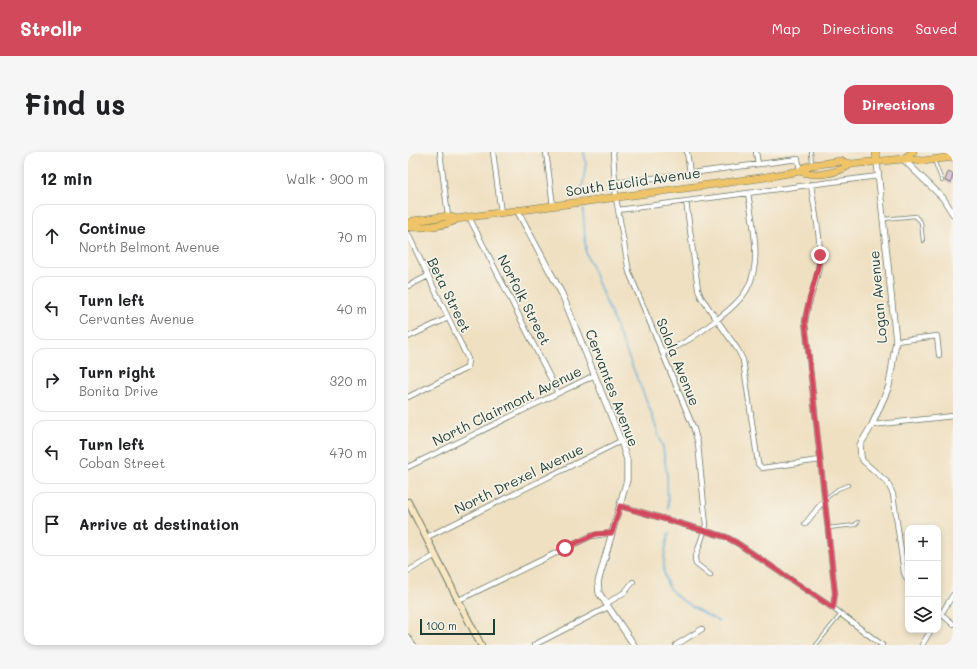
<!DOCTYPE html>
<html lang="en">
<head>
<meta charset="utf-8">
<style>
	body { margin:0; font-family:Mali,sans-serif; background:#f6f6f6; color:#202124 }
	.controls { position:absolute; right:12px; bottom:12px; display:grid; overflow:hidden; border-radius:8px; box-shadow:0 2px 6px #0003 }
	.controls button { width:36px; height:36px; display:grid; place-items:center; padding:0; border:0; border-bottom:1px solid #e0e0e0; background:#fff; color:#202124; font:20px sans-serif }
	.scale { position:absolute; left:12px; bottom:10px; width:75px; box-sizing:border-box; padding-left:4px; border:2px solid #1f3d34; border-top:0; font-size:11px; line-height:14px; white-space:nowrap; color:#1f3d34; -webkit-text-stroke:3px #f7f3e8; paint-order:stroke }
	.stop { position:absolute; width:12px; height:12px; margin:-9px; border:3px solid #d1495b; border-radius:50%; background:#fff }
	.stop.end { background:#d1495b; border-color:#fff; box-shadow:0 1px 4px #0008 }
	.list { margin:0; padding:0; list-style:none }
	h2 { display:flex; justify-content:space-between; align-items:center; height:52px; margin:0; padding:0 16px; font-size:17px }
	h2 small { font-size:13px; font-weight:400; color:#757577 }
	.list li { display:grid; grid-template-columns:26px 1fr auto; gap:12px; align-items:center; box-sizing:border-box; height:64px; margin:0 8px 8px; padding:0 8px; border:1px solid #e0e0e0; border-radius:12px }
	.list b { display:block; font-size:15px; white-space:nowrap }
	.list p { margin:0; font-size:13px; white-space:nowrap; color:#757577 }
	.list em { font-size:13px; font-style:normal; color:#757577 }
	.icon { flex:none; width:22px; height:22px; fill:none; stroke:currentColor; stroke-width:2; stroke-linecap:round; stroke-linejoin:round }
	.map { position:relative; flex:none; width:545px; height:493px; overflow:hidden; border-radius:12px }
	header { display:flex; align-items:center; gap:24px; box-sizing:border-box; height:56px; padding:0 20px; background:#d1495b; color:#fff }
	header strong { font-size:19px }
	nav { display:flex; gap:22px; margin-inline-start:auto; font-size:14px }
	.intro { display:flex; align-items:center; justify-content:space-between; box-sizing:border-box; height:96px; padding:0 24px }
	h1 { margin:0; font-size:28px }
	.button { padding:10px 18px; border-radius:12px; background:#d1495b; color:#fff; font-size:14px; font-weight:700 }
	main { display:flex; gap:24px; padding:0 24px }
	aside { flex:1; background:#fff; border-radius:12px; box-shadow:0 2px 6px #0003 }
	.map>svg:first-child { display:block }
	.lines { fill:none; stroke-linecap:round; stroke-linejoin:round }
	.stream { stroke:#5baad5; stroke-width:1.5 }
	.building { fill:#d5aee1 }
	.service-casing { stroke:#687666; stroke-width:4 }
	.minor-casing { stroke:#687666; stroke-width:6 }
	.tertiary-casing { stroke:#687666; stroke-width:7 }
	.secondary-casing { stroke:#687666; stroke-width:8 }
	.primary-casing { stroke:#687666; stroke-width:8 }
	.service { stroke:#fff; stroke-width:2.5 }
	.minor { stroke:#fff; stroke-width:4.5 }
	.tertiary { stroke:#fff; stroke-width:5.5 }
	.secondary { stroke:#f9e7c3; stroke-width:6 }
	.primary { stroke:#efc469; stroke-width:7 }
	.route { stroke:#d1495b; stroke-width:5 }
	.labels { text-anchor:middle; stroke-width:3.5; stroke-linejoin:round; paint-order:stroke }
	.street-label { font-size:14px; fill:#1f3d34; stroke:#f7f3e8 }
</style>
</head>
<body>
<header>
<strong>Strollr</strong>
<nav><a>Map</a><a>Directions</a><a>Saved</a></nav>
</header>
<div class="intro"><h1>Find us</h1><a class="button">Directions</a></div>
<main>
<aside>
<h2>12 min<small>Walk · 900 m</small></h2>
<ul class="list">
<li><svg class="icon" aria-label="ahead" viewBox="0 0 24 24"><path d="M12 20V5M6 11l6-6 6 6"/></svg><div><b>Continue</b><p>North Belmont Avenue</p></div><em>70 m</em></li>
<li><svg class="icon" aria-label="left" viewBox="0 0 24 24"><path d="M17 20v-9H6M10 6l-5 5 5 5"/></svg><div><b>Turn left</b><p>Cervantes Avenue</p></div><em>40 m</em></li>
<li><svg class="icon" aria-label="right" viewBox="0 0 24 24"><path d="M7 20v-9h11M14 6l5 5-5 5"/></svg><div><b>Turn right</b><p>Bonita Drive</p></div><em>320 m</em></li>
<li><svg class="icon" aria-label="left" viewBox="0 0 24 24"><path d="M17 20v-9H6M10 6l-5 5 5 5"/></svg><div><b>Turn left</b><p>Coban Street</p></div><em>470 m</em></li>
<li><svg class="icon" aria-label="arrive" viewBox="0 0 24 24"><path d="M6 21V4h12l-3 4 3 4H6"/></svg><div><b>Arrive at destination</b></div></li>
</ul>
</aside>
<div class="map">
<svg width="545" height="493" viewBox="0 0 545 493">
	<rect width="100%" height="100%" fill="#f7f3e8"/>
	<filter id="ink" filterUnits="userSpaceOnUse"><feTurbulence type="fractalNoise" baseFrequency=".025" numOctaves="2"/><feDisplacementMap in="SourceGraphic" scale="8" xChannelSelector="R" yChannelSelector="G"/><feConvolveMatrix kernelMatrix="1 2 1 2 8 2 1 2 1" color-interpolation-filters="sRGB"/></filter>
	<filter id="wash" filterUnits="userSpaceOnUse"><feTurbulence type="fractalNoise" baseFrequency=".012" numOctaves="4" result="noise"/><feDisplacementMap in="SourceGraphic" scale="16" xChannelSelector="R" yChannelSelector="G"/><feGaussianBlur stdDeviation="0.9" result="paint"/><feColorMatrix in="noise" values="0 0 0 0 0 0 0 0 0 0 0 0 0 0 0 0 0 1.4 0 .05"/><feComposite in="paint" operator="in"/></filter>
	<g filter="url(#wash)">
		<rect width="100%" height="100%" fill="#efe0c2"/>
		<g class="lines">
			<path class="stream" d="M174,38L178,11L176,0
				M175,58L178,101L243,260L255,296L259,322L260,357
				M261,381C246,439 263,443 310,469"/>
		</g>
		<g id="blocks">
			<path class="building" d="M540,20L545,22L543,31L537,29Z"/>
		</g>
	</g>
	<g filter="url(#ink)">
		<use href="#blocks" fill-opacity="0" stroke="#687666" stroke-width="1"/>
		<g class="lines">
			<defs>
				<path id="service" d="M403,0L404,11
					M526,8L534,29
					M476,67L507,64L513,70L515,89
					M417,347L430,337L440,333
					M420,376L447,373L450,370
					M408,493L433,462"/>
				<path id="minor" d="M32,0L40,64
					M85,0L93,61
					M138,0L145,54
					M205,0L208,46L221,120L286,277L290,292L298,373L287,407L288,412L302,423
					M279,0L282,21
					M348,0L350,12
					M207,31L390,7L392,19
					M403,32C406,58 414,87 411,113C409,132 399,150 397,170L427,441L425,456
					M278,49L290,137L293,145L330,198L335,208L350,312L354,316L412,308
					M210,58L470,24
					M61,65L150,241
					M0,82L60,207L59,216L0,245
					M0,134L20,124
					M0,185L40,166
					M488,189L529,184L531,203
					M255,201C274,193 291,182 307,169C315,163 323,157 330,149C358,121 345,75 340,41
					M464,273L545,264
					M453,304L455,309L479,330L485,342L496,421L500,429
					M0,315L187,223
					M213,354L318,385L329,391L425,456L474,493
					M397,372L417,347
					M19,385L213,289
					M0,419L28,403
					M51,448L183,384L204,381
					M198,452L217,440L225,430
					M530,459L545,472
					M530,467L545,443
					M0,485L5,493
					M126,493L200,455
					M268,493L294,477
					M514,493L523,478"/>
				<path id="tertiary" d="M495,7L535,46L545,62
					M109,58L154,142L213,289L219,308V328L190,430L191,441L226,493
					M453,304L452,293L464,273L481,234L488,189L469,10"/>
				<path id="secondary" d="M0,350L73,493"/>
				<path id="primary" d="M468,0L469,10
					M495,7L505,0
					M392,19C407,25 429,22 443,12
					M0,72L5,69L40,64L49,67L61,65L352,26L392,19L397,15L404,13L433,9L443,12L495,7L515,9L545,5
					M0,75C11,76 40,74 49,67"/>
			</defs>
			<use href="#service" class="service-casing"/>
			<use href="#minor" class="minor-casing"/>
			<use href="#tertiary" class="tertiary-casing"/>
			<use href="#secondary" class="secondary-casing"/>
			<use href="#primary" class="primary-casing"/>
			<use href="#service" class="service"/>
			<use href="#minor" class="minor"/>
			<use href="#tertiary" class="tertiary"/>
			<use href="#secondary" class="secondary"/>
			<use href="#primary" class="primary"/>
		</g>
	</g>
	<g class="lines" filter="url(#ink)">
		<path class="route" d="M157,396L188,382L204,381L212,354L318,385L329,391L425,456L427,441L397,170C399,147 410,126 412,103"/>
	</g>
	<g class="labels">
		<g class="street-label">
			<text transform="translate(225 30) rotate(-8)" y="5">South Euclid Avenue</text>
			<text transform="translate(41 143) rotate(64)" y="5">Beta Street</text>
			<text transform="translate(470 145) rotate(-95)" y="5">Logan Avenue</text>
			<text transform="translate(116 148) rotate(63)" y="5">Norfolk Street</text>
			<text transform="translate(270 210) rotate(68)" y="5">Solola Avenue</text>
			<text transform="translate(204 236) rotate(69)" y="5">Cervantes Avenue</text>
			<text transform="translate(99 254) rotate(-26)" y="5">North Clairmont Avenue</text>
			<text transform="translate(111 327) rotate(-26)" y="5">North Drexel Avenue</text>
		</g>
	</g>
</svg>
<div class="controls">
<button>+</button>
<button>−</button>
<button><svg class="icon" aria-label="layers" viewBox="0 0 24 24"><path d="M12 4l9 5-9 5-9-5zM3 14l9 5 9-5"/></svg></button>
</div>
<div class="scale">100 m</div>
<div class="stop" style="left:157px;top:396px"></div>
<div class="stop end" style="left:412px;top:103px"></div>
</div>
</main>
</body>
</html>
